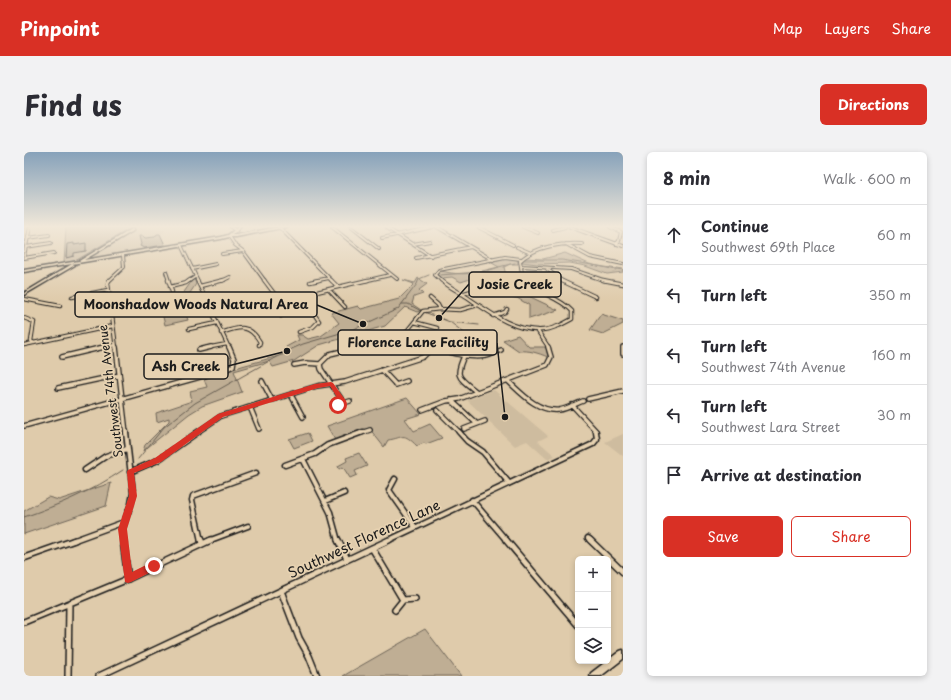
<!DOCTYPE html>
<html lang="en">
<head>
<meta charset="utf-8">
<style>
	body { margin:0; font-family:"Playpen Sans",sans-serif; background:#f2f2f3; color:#2b2b33 }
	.controls { position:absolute; right:12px; bottom:12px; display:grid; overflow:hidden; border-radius:6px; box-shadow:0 2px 6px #0003 }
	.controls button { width:36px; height:36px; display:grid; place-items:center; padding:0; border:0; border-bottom:1px solid #e1e1e2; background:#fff; color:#2b2b33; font:20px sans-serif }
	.stop { position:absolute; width:12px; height:12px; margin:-9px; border:3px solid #d93025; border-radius:50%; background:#fff }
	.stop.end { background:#d93025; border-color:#fff; box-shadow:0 1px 4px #0008 }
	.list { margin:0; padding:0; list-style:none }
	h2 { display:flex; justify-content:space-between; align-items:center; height:52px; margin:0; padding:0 16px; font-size:17px }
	h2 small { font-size:13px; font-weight:400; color:#7c7c81 }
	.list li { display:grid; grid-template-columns:26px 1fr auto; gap:12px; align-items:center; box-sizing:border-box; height:60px; padding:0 16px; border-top:1px solid #e1e1e2 }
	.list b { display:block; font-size:15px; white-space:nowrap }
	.list p { margin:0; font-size:13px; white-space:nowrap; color:#7c7c81 }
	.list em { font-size:13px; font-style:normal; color:#7c7c81 }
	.actions { display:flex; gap:8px; padding:12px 16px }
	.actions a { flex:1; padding:9px 0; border:1px solid #d93025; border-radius:6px; text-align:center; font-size:14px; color:#d93025 }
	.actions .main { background:#d93025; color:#fff }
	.icon { flex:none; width:22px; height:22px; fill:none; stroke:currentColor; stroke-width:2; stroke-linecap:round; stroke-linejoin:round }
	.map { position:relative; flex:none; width:599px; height:524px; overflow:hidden; border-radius:6px }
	header { display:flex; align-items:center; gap:24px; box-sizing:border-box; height:56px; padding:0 20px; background:#d93025; color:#fff }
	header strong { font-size:19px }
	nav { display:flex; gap:22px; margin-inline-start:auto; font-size:14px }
	.intro { display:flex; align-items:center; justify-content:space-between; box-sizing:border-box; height:96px; padding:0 24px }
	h1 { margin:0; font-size:28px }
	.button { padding:10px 18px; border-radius:6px; background:#d93025; color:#fff; font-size:14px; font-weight:700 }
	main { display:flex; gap:24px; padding:0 24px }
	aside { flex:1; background:#fff; border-radius:6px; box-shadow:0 2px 6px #0003 }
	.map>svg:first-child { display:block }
	.built { fill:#cebc9f }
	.green { fill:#bfae94; stroke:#6e6558 }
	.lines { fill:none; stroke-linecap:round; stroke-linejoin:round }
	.stream { stroke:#655d51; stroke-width:1 }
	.building { fill:#a89a83; stroke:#1c1c1c }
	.street-far4-casing { stroke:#1c1c1c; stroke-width:4 }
	.street-far3-casing { stroke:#1c1c1c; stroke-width:4.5 }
	.street-far2-casing { stroke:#1c1c1c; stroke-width:6 }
	.street-far1-casing { stroke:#1c1c1c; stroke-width:7 }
	.street-casing { stroke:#1c1c1c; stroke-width:8 }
	.secondary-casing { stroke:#1c1c1c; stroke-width:3 }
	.street-far4 { stroke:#e7d2b1; stroke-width:2 }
	.street-far3 { stroke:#e7d2b1; stroke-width:2.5 }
	.street-far2 { stroke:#e7d2b1; stroke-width:3.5 }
	.street-far1 { stroke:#e7d2b1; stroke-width:4 }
	.street { stroke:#e7d2b1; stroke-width:5 }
	.secondary { fill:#e7d2b1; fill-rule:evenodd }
	.route { fill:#d93025 }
	.labels { text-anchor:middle; stroke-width:3.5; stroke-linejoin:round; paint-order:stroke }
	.street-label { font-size:12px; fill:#1c1c1c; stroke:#e7d2b1 }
	.near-street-label { font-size:14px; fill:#1c1c1c; stroke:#e7d2b1 }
	.leader { fill:none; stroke:#1c1c1c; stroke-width:1.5 }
	.callout-dot { fill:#1c1c1c; stroke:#e7d2b1; stroke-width:1.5 }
	.callout { fill:#e7d2b1; stroke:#1c1c1c; stroke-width:1.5 }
	.callout-label { font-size:13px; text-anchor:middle; font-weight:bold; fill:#1c1c1c }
</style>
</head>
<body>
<header>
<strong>Pinpoint</strong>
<nav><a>Map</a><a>Layers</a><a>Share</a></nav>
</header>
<div class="intro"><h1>Find us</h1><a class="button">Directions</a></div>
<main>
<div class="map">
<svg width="599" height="524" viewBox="0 0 599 524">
	<rect width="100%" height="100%" fill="#dfcbab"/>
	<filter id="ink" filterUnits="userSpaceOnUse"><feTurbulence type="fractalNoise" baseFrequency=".025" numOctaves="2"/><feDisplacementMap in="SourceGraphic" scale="8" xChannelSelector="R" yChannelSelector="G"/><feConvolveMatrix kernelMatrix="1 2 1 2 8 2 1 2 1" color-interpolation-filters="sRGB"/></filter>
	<g filter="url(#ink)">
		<path class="built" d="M115,76L142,78L137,82L142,94L66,106Z
			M470,238L524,284L514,289L531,304L523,307L503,289L491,294L443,248Z
			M599,282V304L581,290Z"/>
		<path class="green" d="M42,75H108L51,109L40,111Z
			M541,101L565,112L592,118L593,116L599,117V120L583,122L561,114L546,111L513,112L498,110L500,106L519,107Z
			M482,106L494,108V112H486L480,115L484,132L494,139L534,158L505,167V153L493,146L476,144L484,140C467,128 458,122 437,130L428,125L417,126L413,122L417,119C435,124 457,122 475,115L466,110Z
			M170,126L172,132L158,153H162L155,159L161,160L164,168L141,173L139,165L153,150Z
			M394,126L403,132L395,138L399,142L390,145L388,152L397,158L393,160L381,155L361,174L295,193L270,209L249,215L245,209L210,219L218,240L178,254L165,262L119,299L121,293L145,269V266L133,270L132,261L168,249L166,239L183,235L180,227L218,214L265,201L262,195L275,188L273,183H278L284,187L297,184L315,171L307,161L334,154L337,157L375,147L390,132L379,128L391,131Z
			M577,162L599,169V172L579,182L566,178Z
			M494,183L505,195H522L524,205C514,201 505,198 495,199L479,188Z
			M383,246L397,262L381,267L390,279L406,272L418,286L402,292L400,291L393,294C378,279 380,286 364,288L360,295L345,276L311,288L303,274Z
			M284,281L288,289L270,296L265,287Z
			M335,301L343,314L331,319L333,323L326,326L319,315L315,317L314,314L323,309L322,306Z
			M87,331L82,354L0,382V359L24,345L35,348Z
			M401,477L437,524H319Z"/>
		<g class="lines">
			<path class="stream" d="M501,108H538L599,118
				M416,123L454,120L491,111
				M378,152H384L397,159
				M400,160L426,170L455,173
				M426,170L448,187L457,198
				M114,307L140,275L171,251L263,199L279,192L330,177L374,157L393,132L395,127L405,123
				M0,365C35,353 68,339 99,318"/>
		</g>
		<path class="building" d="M133,82H136L141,93L120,96L116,94L117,92L115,84H119L121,86L131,85Z
			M50,91V93L62,91V99L50,101V104L42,106L43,92Z"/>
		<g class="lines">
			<defs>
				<path id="street-far4" d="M207,75L212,79
					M308,75L373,127
					M327,75L355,97
					M413,75L469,108
					M454,75L489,93
					M499,75L514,81
					M546,75L599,94
					M586,75L597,80L595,89L592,92
					M256,76L308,129
					M363,76L407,104
					M529,78L541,75
					M205,84L211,93L219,99L241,129
					M4,86L25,83
					M358,86L409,75
					M389,92L406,89
					M542,92L566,105L599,112
					M157,93L174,129
					M2,95L27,91
					M493,95L507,101
					M198,102L219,99
					M0,104L6,75
					M0,106L30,101
					M392,106L447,95
					M497,114L547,117L582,129
					M168,117L192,112
					M523,117L538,129
					M142,120L145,129
					M85,129L100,115L99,103
					M165,129L171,125
					M198,129L206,125
					M290,129L305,126
					M340,129L366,123
					M418,129L411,123L415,118L481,105L497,107
					M502,129L498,121L496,109C511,94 538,91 558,92"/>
				<path id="street-far3" d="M85,128L84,131L92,196
					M144,128L148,140
					M173,128L205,196
					M240,128L255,148
					M307,128L314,135
					M417,128C425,135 434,139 443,145C465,160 490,180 519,178C530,177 539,172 548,167V159C533,143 513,143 502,128
					M536,128L572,145
					M579,128L599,132
					M286,130L295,128
					M176,134L200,128
					M146,135L162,131L166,128
					M305,138L321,155
					M437,142L458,136
					M48,145L84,138
					M406,146L414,153L416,157
					M0,147L36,154
					M188,160L218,153
					M247,161L254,159
					M257,164L248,153L250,150L344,128
					M469,164L481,160L483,157
					M0,166L10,170L7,189L10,191
					M390,170L413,176
					M165,177L193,171
					M513,178L525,196
					M275,180L289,175L295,169L288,159L290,148L286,142
					M197,181C215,175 225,171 236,190L235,193
					M379,184L412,196
					M0,193L89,174
					M76,196L91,193
					M182,196L203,192
					M333,196L350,189L369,187L379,184L399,159L416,157L436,158L454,153"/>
				<path id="street-far2" d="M92,195L102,281
					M409,195C425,200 445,207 462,204C467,203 472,200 477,198
					M599,195V202
					M175,198L187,195
					M441,202C430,225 434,225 453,240
					M38,205L80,195
					M270,213L281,211L296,212
					M358,218L372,233L383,229
					M238,229L248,248
					M484,229C498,242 514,260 535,258C543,257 551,252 559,249
					M34,236L95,223
					M267,243L279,265
					M564,247L599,239
					M427,248L453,272
					M320,251L297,217L296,212L306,202L335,195
					M314,253L326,249
					M548,253L572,279V281
					M226,255L235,277
					M398,258L422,249L435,247L523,213L527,205L524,195
					M413,258L436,281
					M0,274L201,218L209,214L210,207L205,195
					M440,277L461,269
					M172,281L197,264L293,234L321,230L399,205L404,200V195
					M337,281L346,278"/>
				<path id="street-far1" d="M435,280L443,289L459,300L485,331
					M279,307L306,360L314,389
					M261,313L291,302L304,293L339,280
					M61,318L82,304L103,297
					M106,320L134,308L174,280
					M371,327L365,338L391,375
					M448,348L483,389
					M301,349L320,341
					M564,386L567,389
					M48,389L100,370
					M99,389L98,377L107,352L109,341L102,280
					M177,389L168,348L169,344L232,321
					M184,389L224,374
					M363,389L569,292L573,287L572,280"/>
				<path id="street" d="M99,388L104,427
					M177,388L178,391
					M314,388L323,407
					M482,388L554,473
					M566,388L599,420
					M348,396L379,448
					M0,406L51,388
					M257,439L275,486L285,504L293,524
					M371,458L379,448L391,447
					M0,470L104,427L187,388
					M44,524L45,452
					M75,524L365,388"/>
				<path id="secondary" d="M214,75H217L208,83H212L255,75H263L212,85H205L197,87L0,120V118L55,109L108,77H109V79L60,108L197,85L204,83Z
					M48,112L51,113L0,143V141Z
					M599,498V507L577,524H566L567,521L596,499Z"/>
			</defs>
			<use href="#street-far4" class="street-far4-casing"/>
			<use href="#street-far3" class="street-far3-casing"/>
			<use href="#street-far2" class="street-far2-casing"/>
			<use href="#street-far1" class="street-far1-casing"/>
			<use href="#street" class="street-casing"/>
			<use href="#secondary" class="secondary-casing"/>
			<use href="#street-far4" class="street-far4"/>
			<use href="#street-far3" class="street-far3"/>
			<use href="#street-far2" class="street-far2"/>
			<use href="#street-far1" class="street-far1"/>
			<use href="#street" class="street"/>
			<use href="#secondary" class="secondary"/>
		</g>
	</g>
	<linearGradient id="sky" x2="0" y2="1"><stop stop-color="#87a2ba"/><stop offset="0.5" stop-color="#f1e8d9"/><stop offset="1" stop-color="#f1e8d9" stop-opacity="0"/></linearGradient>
	<rect width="599" height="149" fill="url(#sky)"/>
	<path class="route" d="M307,230L309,231L322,249V252L312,255V252L316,250L306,234L294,236L199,265L137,310L110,321L113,344L103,377L108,420L130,409L133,411L135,414L133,417L107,430L104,431L101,430L94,377L105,344L103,320L104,318L131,306L194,262L291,232Z"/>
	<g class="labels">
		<g class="street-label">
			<text transform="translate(87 239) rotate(-97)" y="4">Southwest 74th Avenue</text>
		</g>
		<g class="near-street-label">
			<text transform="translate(340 387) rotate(-25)" y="5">Southwest Florence Lane</text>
		</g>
	</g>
	<path class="leader" d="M415 166L445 132M339 172L293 153M481 265L473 191M263 199L204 214"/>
	<g class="callout-dot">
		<circle cx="415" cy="166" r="4"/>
		<circle cx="339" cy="172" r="4"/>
		<circle cx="481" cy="265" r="4"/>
		<circle cx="263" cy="199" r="4"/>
	</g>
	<g class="callout">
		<rect x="445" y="120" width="92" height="25" rx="4"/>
		<rect x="51" y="140" width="242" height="25" rx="4"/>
		<rect x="314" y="178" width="159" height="25" rx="4"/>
		<rect x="120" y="202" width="84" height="25" rx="4"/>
	</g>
	<g class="callout-label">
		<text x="491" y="137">Josie Creek</text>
		<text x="172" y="157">Moonshadow Woods Natural Area</text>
		<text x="394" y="195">Florence Lane Facility</text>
		<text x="162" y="219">Ash Creek</text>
	</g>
</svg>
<div class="controls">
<button>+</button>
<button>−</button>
<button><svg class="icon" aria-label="layers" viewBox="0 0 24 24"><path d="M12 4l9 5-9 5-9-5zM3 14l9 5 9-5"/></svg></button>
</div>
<div class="stop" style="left:314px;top:253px"></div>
<div class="stop end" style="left:130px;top:414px"></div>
</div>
<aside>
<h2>8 min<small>Walk · 600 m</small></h2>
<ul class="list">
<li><svg class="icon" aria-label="ahead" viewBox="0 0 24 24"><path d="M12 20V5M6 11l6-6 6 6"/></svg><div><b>Continue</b><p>Southwest 69th Place</p></div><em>60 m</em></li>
<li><svg class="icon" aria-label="left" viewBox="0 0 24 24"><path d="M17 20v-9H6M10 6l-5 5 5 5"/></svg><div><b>Turn left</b></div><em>350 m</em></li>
<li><svg class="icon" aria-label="left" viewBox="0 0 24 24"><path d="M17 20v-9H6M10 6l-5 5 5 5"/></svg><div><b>Turn left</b><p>Southwest 74th Avenue</p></div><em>160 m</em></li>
<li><svg class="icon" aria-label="left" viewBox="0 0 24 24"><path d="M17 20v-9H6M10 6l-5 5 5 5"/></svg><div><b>Turn left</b><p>Southwest Lara Street</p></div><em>30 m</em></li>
<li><svg class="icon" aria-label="arrive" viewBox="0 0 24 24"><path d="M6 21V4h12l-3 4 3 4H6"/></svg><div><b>Arrive at destination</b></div></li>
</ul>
<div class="actions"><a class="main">Save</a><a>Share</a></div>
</aside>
</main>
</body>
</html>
